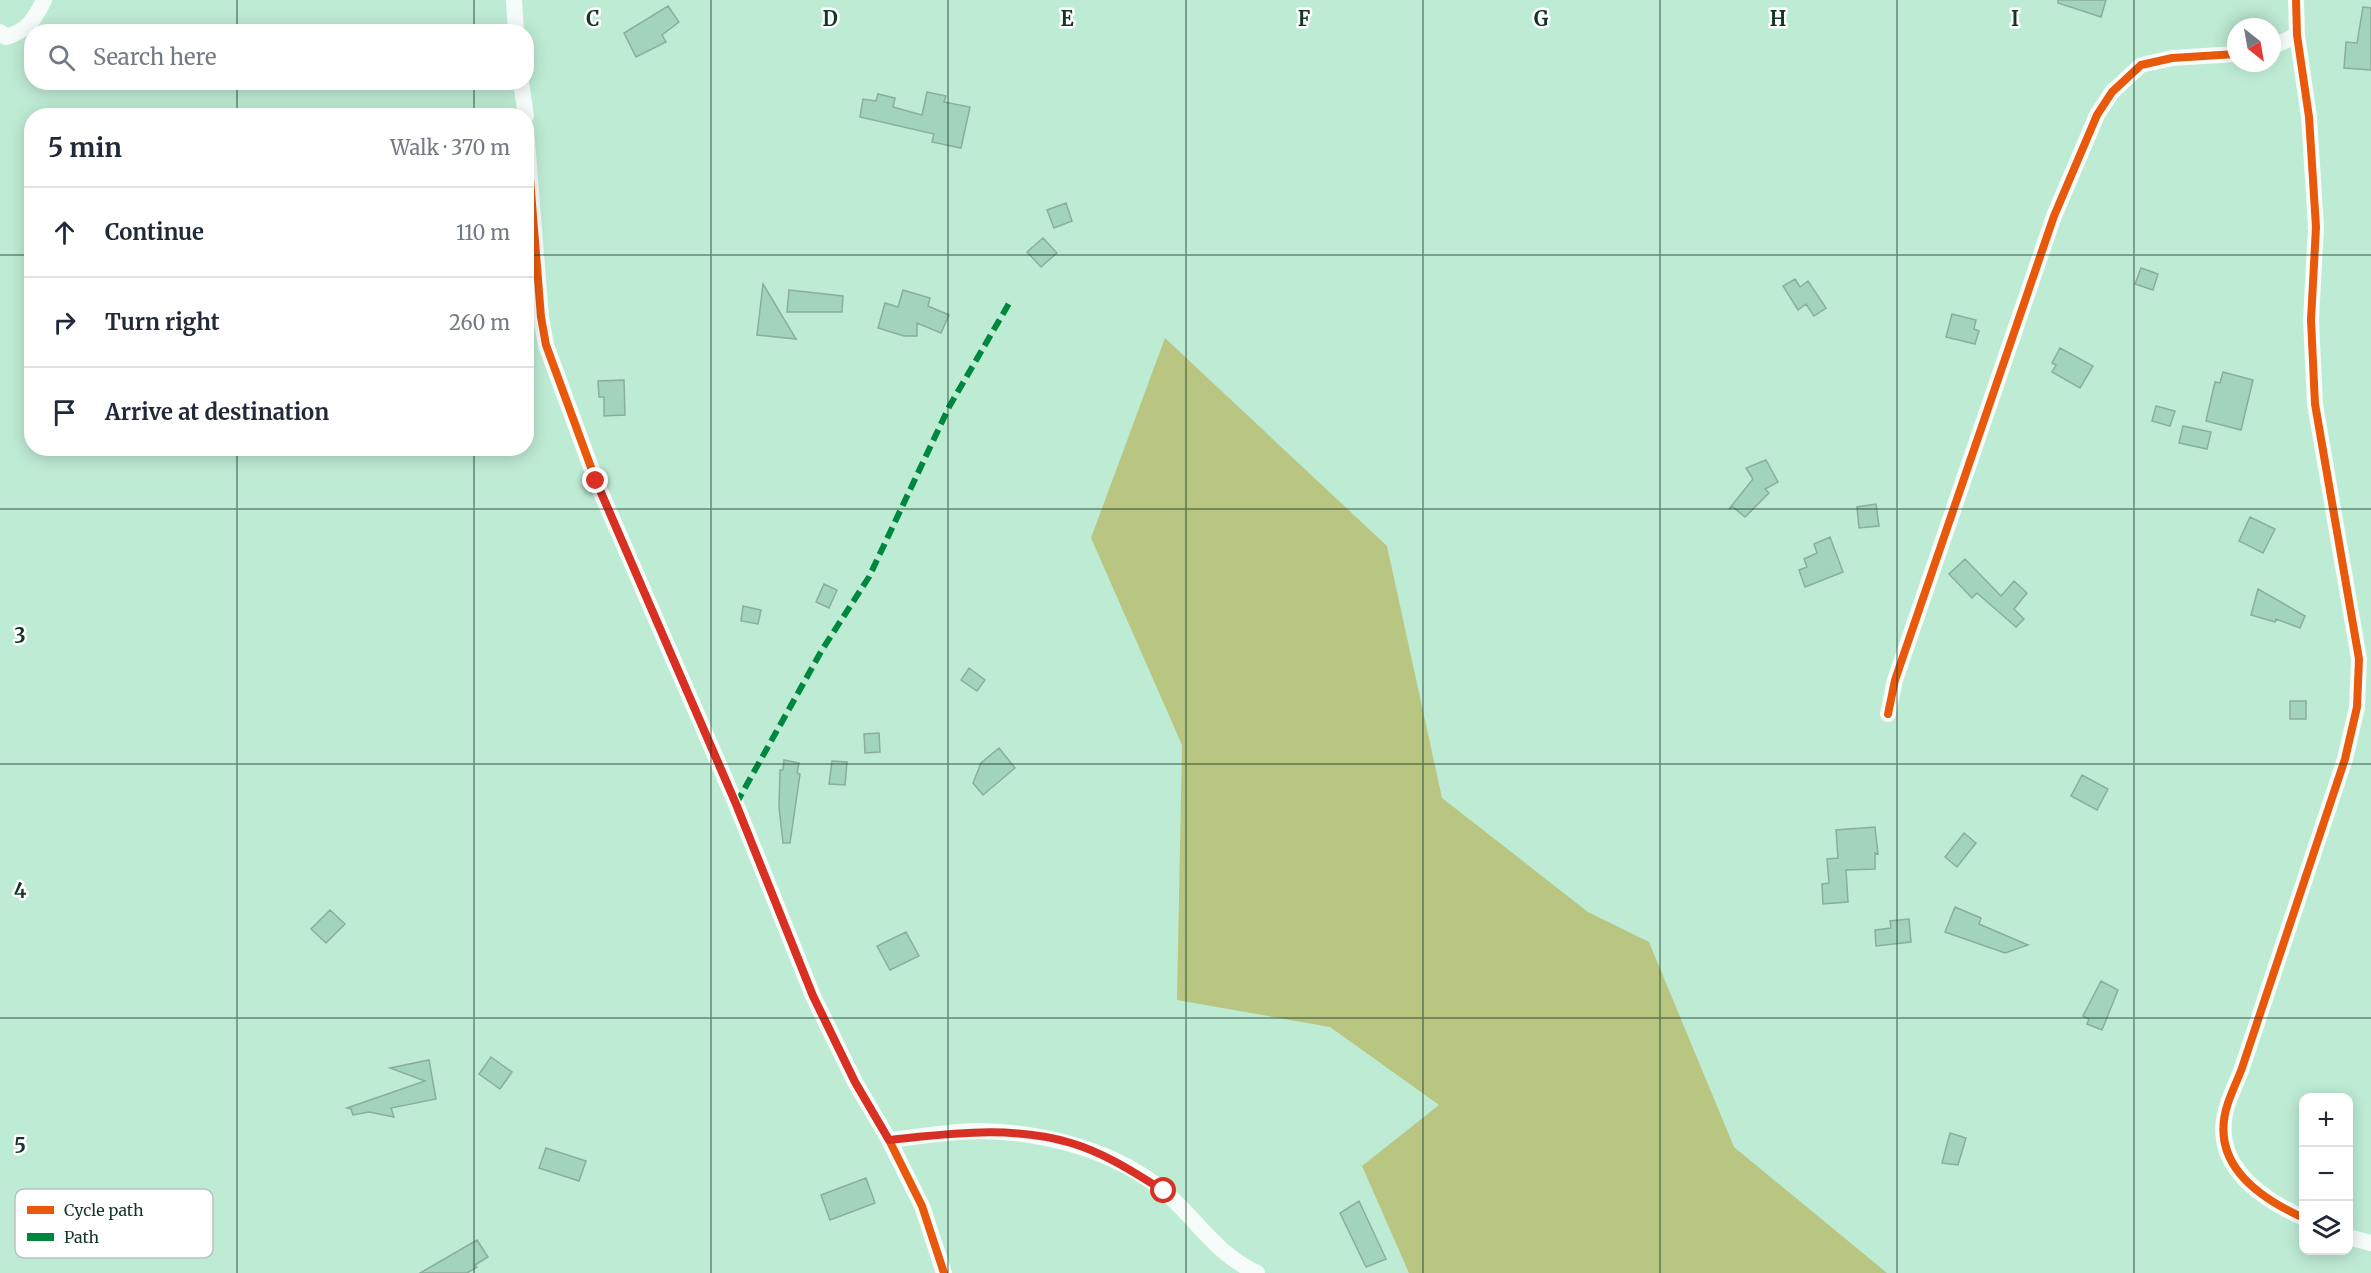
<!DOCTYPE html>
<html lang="en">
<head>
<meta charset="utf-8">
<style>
	body { margin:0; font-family:Merriweather,serif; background:#f2f2f3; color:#1f2937 }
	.controls { position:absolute; right:18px; bottom:18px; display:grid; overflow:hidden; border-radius:12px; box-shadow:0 3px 15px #0003 }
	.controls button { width:54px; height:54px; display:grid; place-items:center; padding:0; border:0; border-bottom:2px solid #e0e1e3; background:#fff; color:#1f2937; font:30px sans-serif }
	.compass { position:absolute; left:2227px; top:18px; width:54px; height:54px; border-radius:50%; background:#fff; box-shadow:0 3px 15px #0003; rotate:149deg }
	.stop { position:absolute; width:18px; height:18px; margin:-14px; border:4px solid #d93025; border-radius:50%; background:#fff }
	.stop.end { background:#d93025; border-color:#fff; box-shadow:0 2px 6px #0008 }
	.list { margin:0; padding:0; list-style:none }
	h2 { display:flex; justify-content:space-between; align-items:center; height:78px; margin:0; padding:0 24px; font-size:26px }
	h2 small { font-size:20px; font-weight:400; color:#747a83 }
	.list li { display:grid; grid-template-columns:39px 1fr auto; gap:18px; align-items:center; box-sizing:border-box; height:90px; padding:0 24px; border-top:2px solid #e0e1e3 }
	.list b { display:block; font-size:22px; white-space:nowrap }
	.list em { font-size:20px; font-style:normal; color:#747a83 }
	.icon { flex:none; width:33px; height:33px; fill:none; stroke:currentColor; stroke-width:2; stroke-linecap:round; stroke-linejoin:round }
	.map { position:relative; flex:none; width:2371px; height:1273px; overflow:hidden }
	.search { position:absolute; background:#fff; box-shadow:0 3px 15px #0003; left:24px; top:24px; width:510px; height:66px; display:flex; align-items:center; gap:15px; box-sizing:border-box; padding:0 21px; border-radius:24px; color:#747a83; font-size:22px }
	.panel { position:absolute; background:#fff; box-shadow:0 3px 15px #0003; left:24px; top:108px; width:510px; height:348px; border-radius:24px }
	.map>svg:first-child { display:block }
	.forest { fill:#b9c682 }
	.building { fill:#a2d3bd; stroke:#8aae9c; stroke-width:1.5 }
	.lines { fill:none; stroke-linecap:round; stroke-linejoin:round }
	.minor { stroke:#f5fcf9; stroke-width:16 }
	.quiet { stroke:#00873e; stroke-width:6; stroke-dasharray:12 6; stroke-linecap:butt }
	.cycleway-casing { stroke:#fff; stroke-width:11 }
	.cycleway { stroke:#e8590c; stroke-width:8 }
	.route { stroke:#d93025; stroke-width:8 }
	.grid { fill:none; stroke:#143627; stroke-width:1.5; stroke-opacity:0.55 }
	.key { fill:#fff; stroke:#b8c3be; stroke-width:1.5 }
	.key-label { font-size:16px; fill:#143627 }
	.grid-label { font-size:20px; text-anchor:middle; font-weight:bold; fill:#143627; stroke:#fff; stroke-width:5; stroke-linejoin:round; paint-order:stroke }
</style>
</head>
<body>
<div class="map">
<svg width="2371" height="1273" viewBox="0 0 2371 1273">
	<rect width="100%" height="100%" fill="#beebd4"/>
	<path class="forest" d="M1165,338L1387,546L1442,798L1588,912L1649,942L1734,1147L1887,1273H1409L1362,1166L1439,1105L1330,1027L1177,1000L1182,745L1091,538Z"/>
	<path class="building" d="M2058,0H2106L2101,17L2058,3Z
		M668,6L679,22L662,35L666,42L636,57L624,33Z
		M2363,7L2371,8V70L2344,68L2346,42L2357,43Z
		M927,92L946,96L944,102L970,107L961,148L932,142L934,134L860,117L863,99L876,101L878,94L895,98L893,107L922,115Z
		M1066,203L1072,221L1054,228L1047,210Z
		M1043,238L1057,253L1041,267L1027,252Z
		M2141,268L2158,274L2153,290L2135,284Z
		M1795,279L1800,287L1808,281L1826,308L1814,316L1806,304L1798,310L1783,286Z
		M763,284L796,339L757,335Z
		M789,290L843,296L842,312H787Z
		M903,290L930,298L928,306L949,315L941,333L917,323V336H904L878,328L885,303L898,307Z
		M1952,314L1976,320L1974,329L1979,331L1975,344L1946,337Z
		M2060,348L2093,366L2080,388L2052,372L2056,365L2052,363Z
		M2223,372L2253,380L2241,430L2206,421L2215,382L2220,383Z
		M624,380L625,415L604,416V397H599L598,381Z
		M2156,406L2175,411L2170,426L2152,421Z
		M2183,426L2211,432L2207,449L2179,443Z
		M1766,460L1778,482L1765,489L1769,493L1745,517L1733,507L1729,509L1753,479L1746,468Z
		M1876,504L1879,526L1859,528L1857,507Z
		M2250,517L2275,529L2263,553L2239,541Z
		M1830,537L1843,572L1805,587L1799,570L1807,567L1804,559L1817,553L1814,544Z
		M1965,559L2001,596L2014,581L2027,593L2014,609L2024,619L2016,627L1977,593L1972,598L1949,574Z
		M824,584L837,590L829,608L816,602Z
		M2258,589L2305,616L2300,628L2276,619L2275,622L2251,615Z
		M743,606L761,610L758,624L741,621Z
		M969,668L985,680L977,691L961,680Z
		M2290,701H2306V719H2290Z
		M879,733L880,752L865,753L864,734Z
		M999,748L1015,768L983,795L973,783L981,763Z
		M784,760L799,763L797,773L800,774L790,843H783L779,807L780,770H783Z
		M832,761L847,762L845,785L829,784Z
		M2082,775L2108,789L2097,810L2071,796Z
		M1875,827L1878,854L1875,853V869L1846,870L1848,902L1823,904L1822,884L1829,883L1827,859L1838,858L1836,830Z
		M1964,833L1976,843L1957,867L1945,857Z
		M1955,907L1981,918L1979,924L2028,945L2005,953L1945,932Z
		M330,910L345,924L326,943L311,929Z
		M1909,919L1911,942L1876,946L1875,930L1891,928L1890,921Z
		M906,932L919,956L890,970L877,946Z
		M2101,981L2118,990L2102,1030L2087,1024L2089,1019L2083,1016Z
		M491,1057L512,1072L500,1089L479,1074Z
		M429,1060L436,1099L391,1108L394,1117L369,1112L353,1115L351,1109L347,1108L425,1081L390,1068Z
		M1950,1133L1966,1138L1958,1165L1942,1163Z
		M546,1148L586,1161L579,1181L539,1168Z
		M866,1178L875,1203L830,1220L821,1195Z
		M1359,1201L1386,1259L1366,1267L1340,1213Z
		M477,1240L488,1257L475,1265L477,1267L467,1273H420Z"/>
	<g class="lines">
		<path class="minor" d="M514,0L516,32
			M2296,0L2297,35L2309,117L2316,227L2311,320L2315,404L2359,659L2357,707L2345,759L2242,1068C2238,1079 2232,1091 2228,1103C2208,1162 2257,1197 2304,1218
			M0,32L6,37C27,31 35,19 44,0
			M2272,47L2297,35
			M521,82L526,116
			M526,128L541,317L546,345L596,481L736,804L813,996L855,1082L889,1140L922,1206L944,1273
			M1888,714L1895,680L2054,216L2097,115L2112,92L2141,65L2172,58L2236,54
			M889,1140C919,1137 950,1131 980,1131C1044,1132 1115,1150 1165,1192C1198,1221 1215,1253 1257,1273
			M2348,1237L2371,1243"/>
		<path class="quiet" d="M736,804L822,650L869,577L949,407L1011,300"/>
		<defs>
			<path id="cycleway" d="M2296,0L2297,35L2309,117L2316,227L2311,320L2315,404L2359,659L2357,707L2345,759L2242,1068C2238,1079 2232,1091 2228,1103C2208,1162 2257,1197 2304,1218
				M526,128L541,317L546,345L596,481L736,804L813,996L855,1082L889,1140L922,1206L944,1273
				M1888,714L1895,680L2054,216L2097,115L2112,92L2141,65L2172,58L2236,54"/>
		</defs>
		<use href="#cycleway" class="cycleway-casing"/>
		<use href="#cycleway" class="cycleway"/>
	</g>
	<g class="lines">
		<path class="route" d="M596,481L736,804L813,996L855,1082L889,1140C949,1134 1012,1125 1071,1143C1105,1153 1135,1173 1164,1191"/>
	</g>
	<path class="grid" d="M237,0V32M474,0V32M711,0V1273M948,0V1273M1186,0V1273M1423,0V1273M1660,0V1273M1897,0V1273M2134,0V1273M237,82V116M474,82V116M0,255H32M526,255H2371M237,448V1273M474,448V1273M0,509H2371M0,764H2371M0,1018H2371"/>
	<rect x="15" y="1189" width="198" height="69" rx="9" class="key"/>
	<rect x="27" y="1206" width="27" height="8" fill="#e8590c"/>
	<rect x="27" y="1233" width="27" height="8" fill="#00873e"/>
	<g class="key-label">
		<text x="64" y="1216">Cycle path</text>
		<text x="64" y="1243">Path</text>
	</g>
	<g class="grid-label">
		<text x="593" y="26">C</text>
		<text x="830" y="26">D</text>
		<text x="1067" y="26">E</text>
		<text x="1304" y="26">F</text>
		<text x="1541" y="26">G</text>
		<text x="1778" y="26">H</text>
		<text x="2015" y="26">I</text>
		<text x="20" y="643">3</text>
		<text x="20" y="898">4</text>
		<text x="20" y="1153">5</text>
	</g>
</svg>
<div class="controls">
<button>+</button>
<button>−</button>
<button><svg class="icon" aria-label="layers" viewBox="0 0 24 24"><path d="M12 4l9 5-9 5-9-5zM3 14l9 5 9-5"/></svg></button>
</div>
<svg class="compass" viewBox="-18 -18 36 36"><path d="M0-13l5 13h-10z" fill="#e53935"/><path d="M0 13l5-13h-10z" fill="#747a83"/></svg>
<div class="stop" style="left:1164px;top:1191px"></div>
<div class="stop end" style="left:596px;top:481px"></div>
<div class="search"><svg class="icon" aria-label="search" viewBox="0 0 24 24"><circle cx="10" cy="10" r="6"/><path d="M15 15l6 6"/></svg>Search here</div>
<section class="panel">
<h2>5 min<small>Walk · 370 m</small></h2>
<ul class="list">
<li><svg class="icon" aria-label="ahead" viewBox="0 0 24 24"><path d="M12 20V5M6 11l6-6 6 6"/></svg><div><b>Continue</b></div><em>110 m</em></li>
<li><svg class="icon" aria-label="right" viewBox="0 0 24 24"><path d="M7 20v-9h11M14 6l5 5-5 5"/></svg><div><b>Turn right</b></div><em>260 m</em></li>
<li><svg class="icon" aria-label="arrive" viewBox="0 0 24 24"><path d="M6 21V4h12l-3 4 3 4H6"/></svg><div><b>Arrive at destination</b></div></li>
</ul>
</section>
</div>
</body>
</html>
